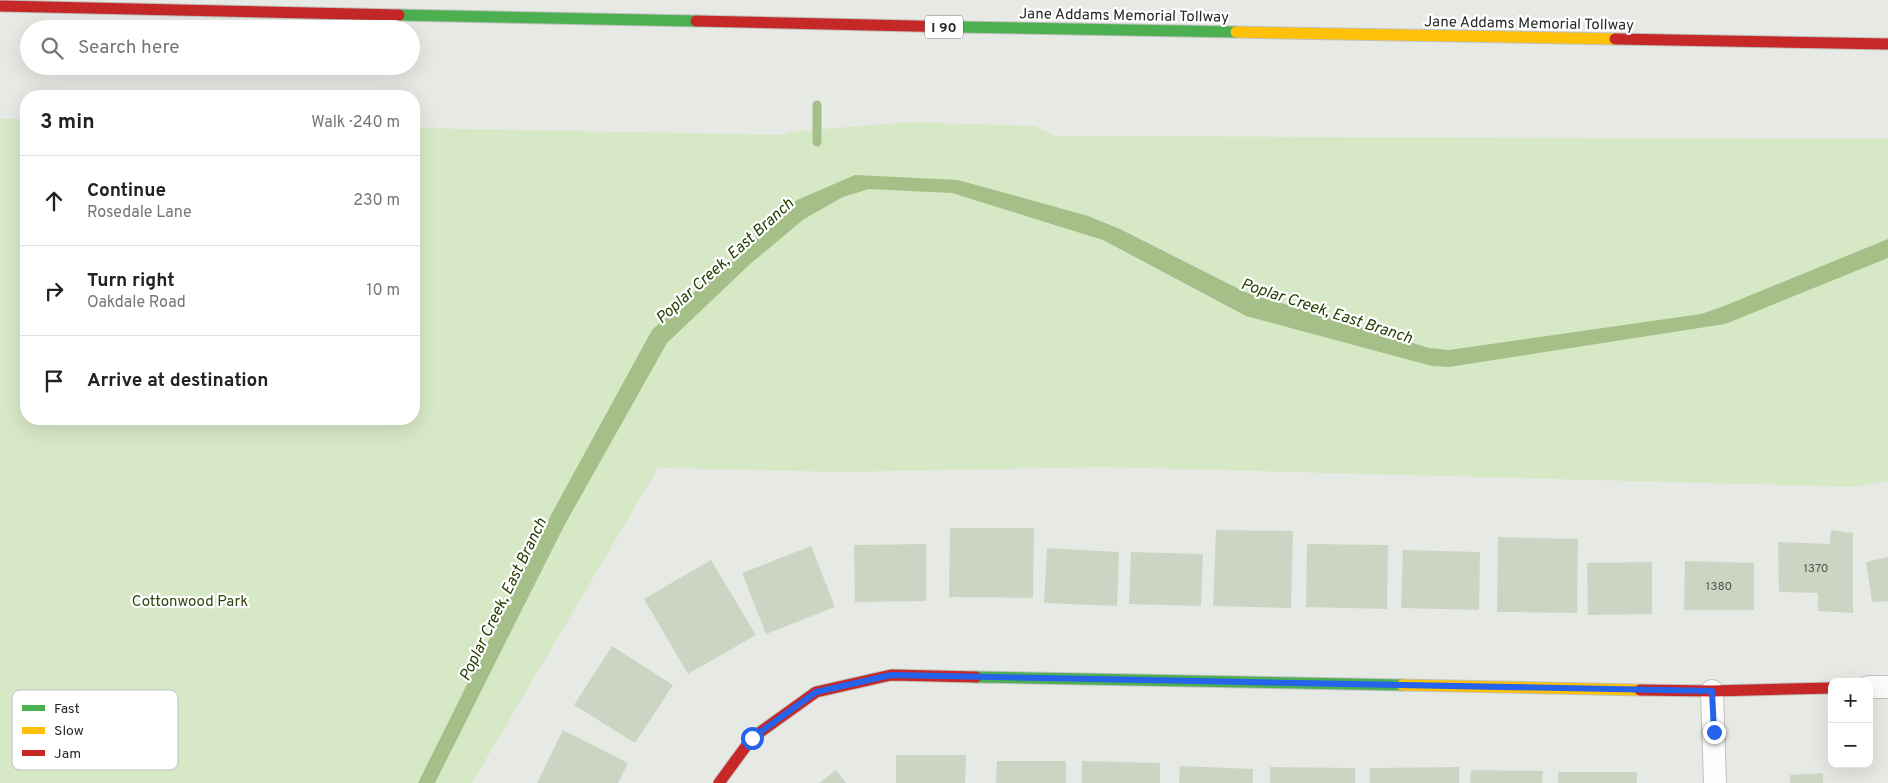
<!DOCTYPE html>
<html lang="en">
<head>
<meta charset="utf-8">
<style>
	body { margin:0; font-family:Overpass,sans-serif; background:#f2f2f2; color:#222 }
	.controls { position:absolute; right:15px; bottom:15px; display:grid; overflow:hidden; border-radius:10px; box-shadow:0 5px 20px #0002 }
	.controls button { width:45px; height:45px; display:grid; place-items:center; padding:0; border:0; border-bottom:1px solid #e0e0e0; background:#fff; color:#222; font:25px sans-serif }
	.stop { position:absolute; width:15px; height:15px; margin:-11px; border:4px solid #2563eb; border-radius:50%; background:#fff }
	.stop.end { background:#2563eb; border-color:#fff; box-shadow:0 1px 5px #0008 }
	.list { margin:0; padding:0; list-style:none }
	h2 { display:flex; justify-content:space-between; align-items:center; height:65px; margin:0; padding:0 20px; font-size:21px }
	h2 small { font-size:16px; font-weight:400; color:#767676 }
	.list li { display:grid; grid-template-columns:32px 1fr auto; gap:15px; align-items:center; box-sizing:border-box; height:90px; padding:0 20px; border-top:1px solid #e0e0e0 }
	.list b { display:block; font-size:19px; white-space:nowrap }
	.list p { margin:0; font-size:16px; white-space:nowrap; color:#767676 }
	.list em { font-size:16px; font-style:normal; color:#767676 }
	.icon { flex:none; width:28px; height:28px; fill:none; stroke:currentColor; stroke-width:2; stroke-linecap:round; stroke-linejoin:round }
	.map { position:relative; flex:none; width:1888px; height:783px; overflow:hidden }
	.search { position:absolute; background:#fff; box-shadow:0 5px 20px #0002; left:20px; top:20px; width:400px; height:55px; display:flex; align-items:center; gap:12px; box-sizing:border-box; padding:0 18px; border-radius:28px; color:#767676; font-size:19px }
	.panel { position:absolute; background:#fff; box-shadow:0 5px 20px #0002; left:20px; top:90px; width:400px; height:335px; border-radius:20px }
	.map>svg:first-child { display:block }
	.green { fill:#d7e8c7 }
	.water { fill:#a4bf87 }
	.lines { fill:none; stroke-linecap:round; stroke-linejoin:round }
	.stream { stroke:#a4bf87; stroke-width:9 }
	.building { fill:#ccd5c3 }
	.street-casing { stroke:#c0c2be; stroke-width:24 }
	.fast-casing { stroke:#c0c2be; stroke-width:13 }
	.slow-casing { stroke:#c0c2be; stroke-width:13 }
	.jam-casing { stroke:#c0c2be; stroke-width:13 }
	.street { stroke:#fbfcfb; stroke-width:22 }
	.fast { stroke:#4caf50; stroke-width:11 }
	.slow { stroke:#ffc107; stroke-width:11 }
	.jam { stroke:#c62828; stroke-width:11 }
	.route { stroke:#2563eb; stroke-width:6 }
	.labels { text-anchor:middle; stroke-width:4.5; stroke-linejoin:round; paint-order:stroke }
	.number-label { font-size:12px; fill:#50544c }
	.shield { fill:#fff; stroke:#686966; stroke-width:1 }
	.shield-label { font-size:14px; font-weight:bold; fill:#272925 }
	.street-label { font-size:15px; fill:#272925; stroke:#fff }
	.park-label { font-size:15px; fill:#2f470e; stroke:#fff }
	.water-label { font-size:16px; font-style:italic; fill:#273f04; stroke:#fff }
	.key { fill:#fff; stroke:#bebfbe; stroke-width:1 }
	.key-label { font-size:14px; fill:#272925 }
</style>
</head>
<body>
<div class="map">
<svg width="1888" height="783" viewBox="0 0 1888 783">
	<rect width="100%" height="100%" fill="#e7eae4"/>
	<path class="green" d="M0,119H26V419H414V128L785,135L789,132L909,122L1035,126L1055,136L1888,139V481L1855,487L1106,467L841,472L658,468L472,783H0Z"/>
	<path class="water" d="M855,175L958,180L1088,216L1120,229L1245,292L1429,348L1449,350L1701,314L1724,306L1888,239V258L1725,324L1449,367L1432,366L1246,316L1103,240L952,193L869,189L843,197L804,219L749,265L667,343L564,526L435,783H418L552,513L652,330L797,200Z"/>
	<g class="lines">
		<path class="stream" d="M817,142V105"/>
	</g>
	<path class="building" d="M950,528H1034L1033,598L949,597Z
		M1216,530L1293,531L1291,608L1213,606Z
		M1831,530L1853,533V613L1818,611V593L1779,592L1778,542L1830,544Z
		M1498,537L1578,539L1577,613L1497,612Z
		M926,544V601L855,602L854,545Z
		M1307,544L1388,545L1387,609L1306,607Z
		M811,546L835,607L766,634L742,573Z
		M1047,548L1119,552L1117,606L1044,603Z
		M1403,550L1480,552L1479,610L1401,608Z
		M1131,552L1203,554L1201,606L1129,604Z
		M1888,557V601L1872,602L1866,562Z
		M711,560L756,635L688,674L644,599Z
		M1685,561L1754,563V610H1684Z
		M1652,562V614L1588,615L1587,563Z
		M612,646L673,685L635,743L574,705Z
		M563,730L628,763L618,783H537Z
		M896,755H966L965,783H896Z
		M997,761H1066V783H996Z
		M1082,761L1160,763V783H1082Z
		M1180,766L1253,769V783H1179Z
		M1270,767L1355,768V783H1270Z
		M1459,767V783H1370V768Z
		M836,770L846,783H819Z
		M1471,770L1543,771L1542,783H1470Z
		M1558,772H1637V783H1558Z
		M1823,773V783H1790V775Z"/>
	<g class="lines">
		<defs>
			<path id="street" d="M1869,687H1888
				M1712,691L1715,783"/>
			<path id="fast" d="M399,15L696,21
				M956,27L1236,32
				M976,677L1402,685"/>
			<path id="slow" d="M1236,32L1615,39
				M1402,685L1640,690"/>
			<path id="jam" d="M0,6L399,15
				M696,21L956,27
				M1615,39L1888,44
				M1640,690L1712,691L1832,688
				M719,783L752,738L816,692L891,675L976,677"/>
		</defs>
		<use href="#street" class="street-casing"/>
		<use href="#fast" class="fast-casing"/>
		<use href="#slow" class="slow-casing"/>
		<use href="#jam" class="jam-casing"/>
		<use href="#street" class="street"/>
		<use href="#fast" class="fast"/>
		<use href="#slow" class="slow"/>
		<use href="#jam" class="jam"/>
	</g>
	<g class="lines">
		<path class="route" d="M752,738L816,692L891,675L1712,691L1714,732"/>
	</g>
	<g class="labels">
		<g class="number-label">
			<text x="1816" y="572">1370</text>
			<text x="1719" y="590">1380</text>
		</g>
		<rect class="shield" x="925" y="15.5" width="38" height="23" rx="4"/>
		<g class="shield-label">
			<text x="944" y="32">I 90</text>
		</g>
		<g class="street-label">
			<text transform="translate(1124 15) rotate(1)" y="5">Jane Addams Memorial Tollway</text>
			<text transform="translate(1529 23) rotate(1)" y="5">Jane Addams Memorial Tollway</text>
		</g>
		<g class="park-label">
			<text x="190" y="606">Cottonwood Park</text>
		</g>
		<g class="water-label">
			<text transform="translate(724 260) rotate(-42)" y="6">Poplar Creek, East Branch</text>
			<text transform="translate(1327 310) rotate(18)" y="6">Poplar Creek, East Branch</text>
			<text transform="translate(502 599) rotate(-64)" y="6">Poplar Creek, East Branch</text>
		</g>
	</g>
	<rect x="12" y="690" width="166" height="80" rx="8" class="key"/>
	<rect x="22" y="705" width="23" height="6" fill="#4caf50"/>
	<rect x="22" y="727" width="23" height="7" fill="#ffc107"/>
	<rect x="22" y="750" width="23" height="6" fill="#c62828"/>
	<g class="key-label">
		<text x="54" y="713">Fast</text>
		<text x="54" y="735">Slow</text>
		<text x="54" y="758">Jam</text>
	</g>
</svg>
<div class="controls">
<button>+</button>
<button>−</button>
</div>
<div class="stop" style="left:752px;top:738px"></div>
<div class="stop end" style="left:1714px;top:732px"></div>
<div class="search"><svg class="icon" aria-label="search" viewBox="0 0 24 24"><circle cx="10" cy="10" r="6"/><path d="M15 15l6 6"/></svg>Search here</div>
<section class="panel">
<h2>3 min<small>Walk · 240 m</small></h2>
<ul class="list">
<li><svg class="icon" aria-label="ahead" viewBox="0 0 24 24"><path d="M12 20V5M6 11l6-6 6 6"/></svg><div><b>Continue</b><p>Rosedale Lane</p></div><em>230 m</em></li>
<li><svg class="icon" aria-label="right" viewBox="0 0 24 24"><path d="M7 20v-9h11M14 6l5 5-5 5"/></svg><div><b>Turn right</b><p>Oakdale Road</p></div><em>10 m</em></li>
<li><svg class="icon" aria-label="arrive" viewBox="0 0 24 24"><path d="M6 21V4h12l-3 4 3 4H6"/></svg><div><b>Arrive at destination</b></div></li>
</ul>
</section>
</div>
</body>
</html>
